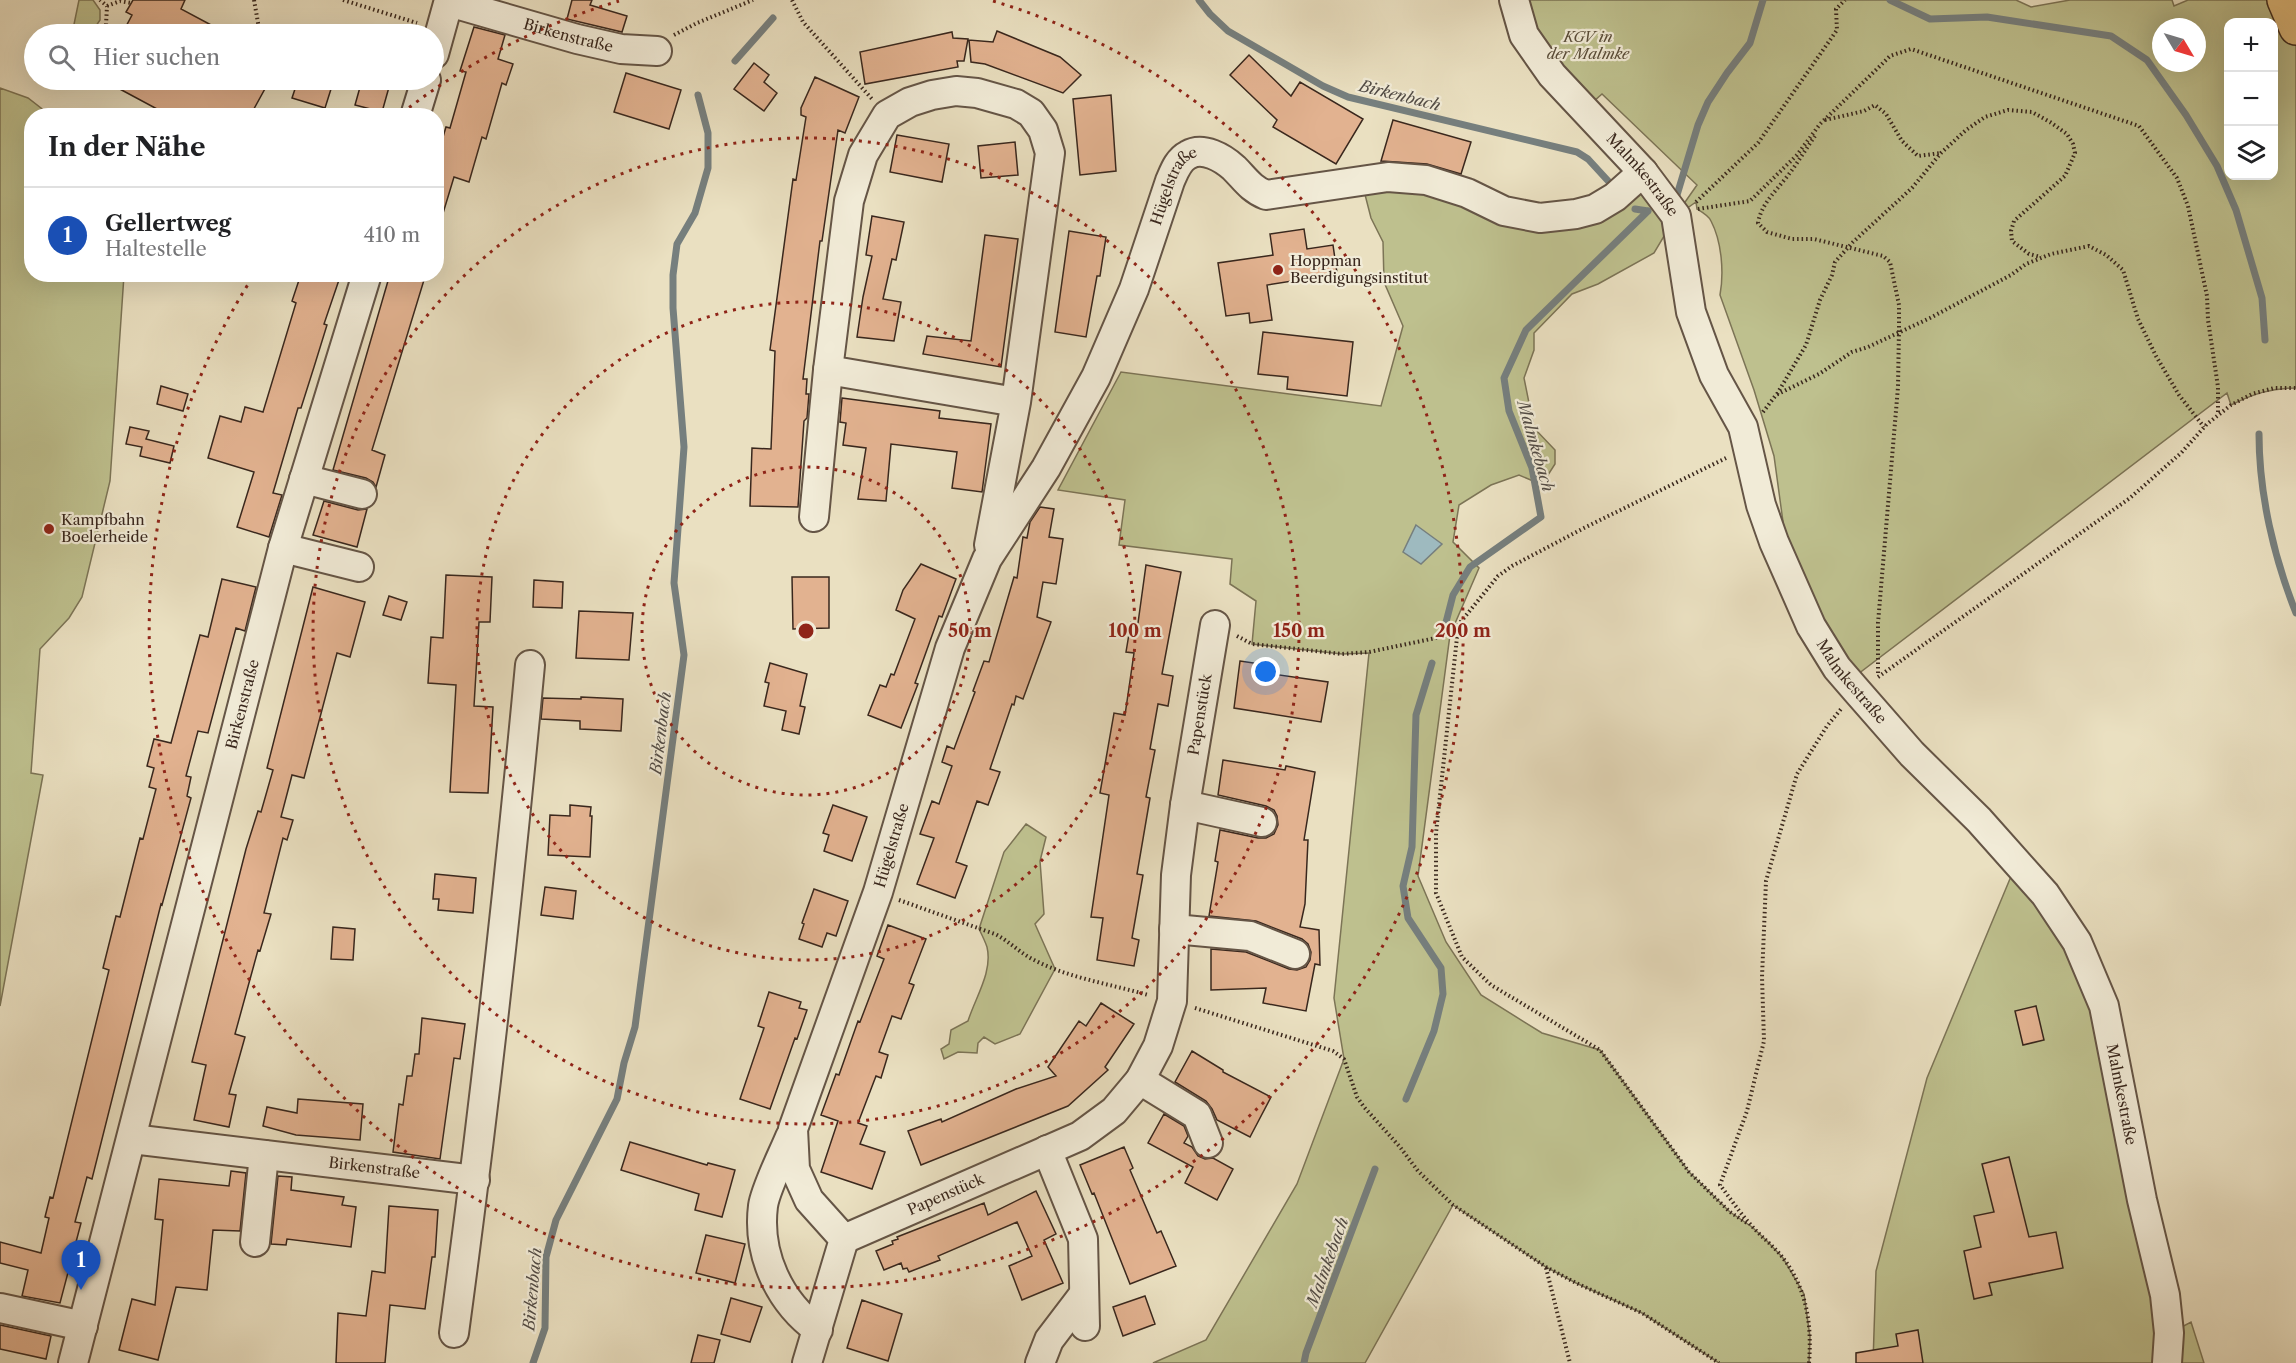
<!DOCTYPE html>
<html lang="de">
<head>
<meta charset="utf-8">
<style>
	body { margin:0; font-family:"Libre Caslon Text",serif; background:#f2f2f2; color:#202124 }
	.controls { position:absolute; right:18px; top:18px; display:grid; overflow:hidden; border-radius:12px; box-shadow:0 6px 24px #0002 }
	.controls button { width:54px; height:54px; display:grid; place-items:center; padding:0; border:0; border-bottom:2px solid #e0e0e0; background:#fff; color:#202124; font:30px sans-serif }
	.compass { position:absolute; left:2152px; top:18px; width:54px; height:54px; border-radius:50%; background:#fff; box-shadow:0 6px 24px #0002; rotate:128deg }
	.you { position:absolute; left:1266px; top:672px; width:21px; height:21px; margin:-15px; border:4px solid #fff; border-radius:50%; background:#1a73e8; box-shadow:0 0 0 9px #1a73e833 }
	.badge { display:grid; place-items:center; width:39px; height:39px; border-radius:50%; background:#8f2418; color:#fff; font-size:20px; font-weight:700 }
	.pin { position:absolute; translate:-50% -50px; filter:drop-shadow(0 2px 3px #0008) }
	.pin::after { content:''; position:absolute; top:32px; width:21px; height:18px; background:inherit; clip-path:polygon(0 0,100% 0,50% 100%) }
	.list { margin:0; padding:0; list-style:none }
	h2 { display:flex; justify-content:space-between; align-items:center; height:78px; margin:0; padding:0 24px; font-size:26px }
	h2 small { font-size:20px; font-weight:400; color:#757577 }
	.list li { display:grid; grid-template-columns:39px 1fr auto; gap:18px; align-items:center; box-sizing:border-box; height:96px; padding:0 24px; border-top:2px solid #e0e0e0 }
	.list b { display:block; font-size:22px; white-space:nowrap }
	.list p { margin:0; font-size:20px; white-space:nowrap; color:#757577 }
	.list em { font-size:20px; font-style:normal; color:#757577 }
	.icon { flex:none; width:33px; height:33px; fill:none; stroke:currentColor; stroke-width:2; stroke-linecap:round; stroke-linejoin:round }
	.map { position:relative; flex:none; width:2296px; height:1363px; overflow:hidden }
	.search { position:absolute; background:#fff; box-shadow:0 6px 24px #0002; left:24px; top:24px; width:420px; height:66px; display:flex; align-items:center; gap:15px; box-sizing:border-box; padding:0 21px; border-radius:33px; color:#757577; font-size:22px }
	.panel { position:absolute; background:#fff; box-shadow:0 6px 24px #0002; left:24px; top:108px; width:420px; height:174px; border-radius:24px }
	.map>svg:first-child { display:block }
	.green { fill:#bec08e; stroke:#7c7456; stroke-width:1.5; fill-rule:evenodd }
	.water { fill:#9ebabf; stroke:#767f7e; stroke-width:1.5 }
	.lines { fill:none; stroke-linecap:round; stroke-linejoin:round }
	.stream { stroke:#767f7e; stroke-width:7 }
	.building { fill:#e2b290; stroke:#39271d; stroke-width:1.5 }
	.minor-casing { stroke:#655546; stroke-width:32 }
	.major-casing { stroke:#39271d; stroke-width:36 }
	.path { stroke:#39271d; stroke-width:4; stroke-dasharray:1.5 3; stroke-linecap:butt }
	.minor { stroke:#f1ebd7; stroke-width:28 }
	.major { stroke:#e5c080; stroke-width:33 }
	.ring { fill:none; stroke:#8f2418; stroke-width:3; stroke-dasharray:3 6 }
	.poi-dot { fill:#8f2418; stroke:#f1ebd7; stroke-width:2 }
	.labels { text-anchor:middle; stroke-width:4.5; stroke-linejoin:round; paint-order:stroke }
	.street-label { font-size:15px; fill:#39271d; stroke:#f1ebd7 }
	.park-label { font-size:15px; font-style:italic; fill:#5a4d39; stroke:#f1ebd7 }
	.poi-label { font-size:15px; fill:#39271d; stroke:#f1ebd7; text-anchor:start }
	.water-label { font-size:16px; font-style:italic; fill:#524c46; stroke:#f1ebd7 }
	.centre { fill:#8f2418; stroke:#f1ebd7; stroke-width:3 }
	.ring-label { font-size:18px; text-anchor:middle; font-weight:bold; fill:#8f2418; stroke:#f1ebd7; stroke-width:4.5; stroke-linejoin:round; paint-order:stroke }
</style>
</head>
<body>
<div class="map">
<svg width="2296" height="1363" viewBox="0 0 2296 1363">
	<rect width="100%" height="100%" fill="#eae0c1"/>
	<filter id="stains"><feTurbulence type="fractalNoise" baseFrequency=".00333" numOctaves="4"/><feColorMatrix values="0 0 0 0 .2 0 0 0 0 .09 0 0 0 0 .02 0 0 0 .5 -.17"/></filter>
	<radialGradient id="worn" r=".72"><stop offset=".6" stop-color="#630" stop-opacity="0"/><stop offset="1" stop-color="#630" stop-opacity=".3"/></radialGradient>
	<path class="green" d="M79,0H93L100,10V20L92,32L88,34H72Z
		M1514,0H2016L2031,7L2070,0H2172L2174,6L2188,0H2284L2296,28V388C2271,388 2253,394 2231,405L2227,393L1858,674L1836,649L1806,585L1784,529L1774,456L1754,390L1720,295C1724,273 1722,242 1711,221C1709,216 1702,212 1697,209L1696,202L1676,216L1654,253L1598,284L1572,294L1534,333V350L1524,378L1534,428L1555,450V464L1546,478L1533,481L1519,475L1491,485L1459,505L1453,542L1479,568L1450,635L1418,876L1446,942L1481,995L1542,1033L1600,1050L1689,1172L1730,1212L1752,1227L1767,1241L1783,1258L1804,1294L1810,1337L1809,1363H1719L1642,1313L1576,1283L1546,1267L1453,1205L1365,1363H1153L1206,1340L1297,1184L1344,1059L1334,998L1369,653L1342,654L1252,644L1256,601L1230,584L1232,559L1119,545L1125,500L1058,490L1121,372L1381,406L1403,326L1384,282L1383,242L1371,218L1361,179L1540,218L1643,172L1676,215L1697,185L1602,94L1584,110ZM2228,22H2274V176H2228ZM2161,27H2197V63H2161Z
		M0,88L28,98L50,115L32,116V274L124,275L110,481L82,597L69,618L40,649L31,773L43,775L0,1006Z
		M1026,824L1046,837L1040,861L1044,914L1035,924L1055,969L1020,1034L995,1044L984,1037L978,1043L977,1053L958,1052L944,1059L941,1049L949,1044L951,1030L968,1021C975,998 993,972 987,947C985,941 982,935 979,929L1004,852Z
		M2017,862L2077,942L2167,1363H1873L1876,1271L1927,1078Z
		M2191,1322L2204,1363H2175L2176,1330Z"/>
	<path class="water" d="M1416,525L1442,544L1421,564L1403,552Z"/>
	<g class="lines">
		<path class="stream" d="M1199,0L1210,14L1228,31L1323,86L1348,97L1577,152L1588,159L1610,183
			M1890,0L1930,19L1987,17L2111,36L2147,60L2186,115L2217,166L2236,210L2262,298L2265,340
			M735,61L773,18
			M1677,195L1698,125L1708,102L1727,73L1750,43L1763,0
			M1635,209L1648,211
			M2259,434C2259,494 2274,558 2296,613
			M1444,630L1453,595L1470,567L1541,517L1532,468L1509,411L1504,378L1526,330L1648,211
			M1406,1099L1434,1031L1443,994L1441,968L1408,918L1403,886L1412,847L1416,715L1432,663
			M533,1363L545,1328L546,1257L556,1220L617,1099L624,1063L635,1027L684,655L674,583L684,447L673,308V275L677,244L695,213L708,168V133L698,95
			M1304,1363L1306,1353L1375,1169"/>
	</g>
	<path class="building" d="M133,0H185L181,9L228,34H122L132,15L126,12Z
		M572,0H592L590,5L627,16L622,32L567,19Z
		M474,27L505,35L498,59L513,64L506,85L502,83L486,139L482,137L469,182L454,177L441,220L436,219V160L446,127L450,128L466,72L460,71Z
		M997,31L1060,57L1081,75L1063,93L985,64L971,62L969,40L993,42Z
		M952,32L953,38L968,39L964,61H957L958,67L865,84L860,52Z
		M1249,55L1291,96L1300,82L1363,119L1336,164L1273,127L1277,120L1230,75Z
		M754,63L769,75L764,82L777,93L764,111L734,89Z
		M626,73L681,90L669,129L614,112Z
		M815,77L859,97L845,133L838,130L822,241H820L803,379H807L806,394H809L807,418L804,421L798,507L750,506L752,448L771,449L775,351L770,350L793,179L796,180L806,117L801,115V108Z
		M103,80H258L267,85L250,116H170Z
		M298,80L331,89L325,108L292,98Z
		M362,80H391L382,112L355,105Z
		M1111,95L1116,171L1080,175L1073,99Z
		M1393,120L1471,142L1461,174L1427,164L1381,161Z
		M897,135L949,144L942,182L890,172Z
		M1015,142L1018,175L981,178L978,146Z
		M872,216L904,222L896,260L892,259L883,299L901,302L894,341L857,337L863,297L872,256L866,255Z
		M1304,229L1307,249L1333,245L1338,280L1312,284L1311,278L1267,285L1272,320L1250,323L1249,313L1226,316L1218,263L1273,255L1270,234Z
		M1069,231L1106,237L1100,276H1097L1086,337L1055,332Z
		M985,235L1018,239L1001,367L923,354L927,336L971,341Z
		M301,274H341L324,324L327,325L314,367L301,408H298L273,493L282,495L269,537L237,527L254,472L208,458L220,416L241,422L245,407L263,412L296,303L292,301Z
		M390,274H406L424,280L372,450L385,455L376,487L373,482L366,478L333,470Z
		M1263,332L1353,342L1347,396L1287,389L1288,377L1258,374Z
		M161,386L188,394L183,411L157,404Z
		M842,398L940,411L939,418L991,424L982,492L952,488L957,452L891,444L886,501L858,499L866,448L843,445L846,423L840,422Z
		M130,427L149,431L146,439L174,446L170,463L140,456L142,447L126,444Z
		M324,501L358,510L367,509L357,547L313,535Z
		M1040,507L1054,509L1049,537L1063,539L1056,584L1043,582L1037,617L1051,622L1023,699L1016,696L1014,705L1012,704L990,769L1000,772L988,805L977,801L956,862L967,866L955,898L917,884L934,838L920,834L932,801L939,804L952,766L942,762L947,746L954,749L975,692L973,691L984,661L989,662L1014,577L1017,578L1023,537L1027,538L1030,522Z
		M921,564L956,579L942,617L939,616L915,683L918,684L901,728L868,715L880,685L886,687L891,674L894,675L915,619L896,610L903,590Z
		M1146,565L1181,572L1162,674L1173,676L1168,706L1158,704L1150,749L1155,750L1146,797L1150,798L1137,874L1143,875L1132,938L1139,940L1134,966L1097,960L1103,918L1091,917L1109,795L1100,793L1114,713L1125,715L1134,653L1126,652L1131,622L1138,623Z
		M446,575L492,577L490,622H479L474,706L493,707L488,793L450,792L456,685L428,683L431,637L443,638Z
		M792,577H829V628L793,629Z
		M222,579L256,587L245,631L236,628L208,733L198,731L186,776L191,777L187,796L191,798L162,905L161,904L92,1179L87,1177L75,1222L81,1223L60,1303L22,1296L28,1270L0,1263V1242L41,1253L49,1218L45,1217L50,1197L53,1198L109,970L103,968L116,916L120,917L140,838L143,839L156,789L149,787L154,768L147,766L154,739L171,743L200,635L208,637Z
		M534,580L563,582L562,608L533,607Z
		M313,587L365,602L350,657L337,653L304,778L292,775L281,817L293,820L287,840L283,838L264,913L271,914L260,951L258,950L235,1034L245,1037L229,1094L236,1095L229,1127L194,1120L206,1065L192,1062L246,849L258,811L261,812L273,770L267,768Z
		M389,596L407,602L401,620L383,615Z
		M579,611L633,613L629,660L576,658Z
		M1240,661L1274,666L1272,674L1328,682L1321,722L1234,708Z
		M770,663L807,674L800,706L805,707L799,734L782,730L786,711L764,706L769,683L765,682Z
		M581,697L623,699L621,731L580,729V721L541,719L543,698L581,699Z
		M1223,760L1285,770L1286,766L1315,772L1304,840H1308L1305,904L1300,927L1319,930L1320,965L1315,964L1306,1011L1263,1003L1266,988L1211,990V949L1246,952L1289,969L1297,970L1306,967L1310,960L1311,952L1308,944L1302,939L1256,921L1209,916L1218,862L1215,861L1220,830L1258,838H1266L1274,834L1278,825L1277,816L1274,810L1266,806L1218,795Z
		M570,805L591,807L590,816H592L590,857L548,855L550,815L570,816Z
		M833,805L867,817L852,861L824,851L829,835L823,833Z
		M435,874L476,878L473,913L438,910L439,899H433Z
		M545,887L576,891L573,919L541,915Z
		M814,889L848,901L836,936L827,933L822,947L799,939L804,924L802,923Z
		M888,925L926,939L909,983L914,985L901,1019L892,1016L879,1052L888,1055L881,1078L876,1076L858,1123L867,1126L860,1144L885,1152L872,1189L821,1172L838,1121L821,1115L836,1074L839,1075L858,1021L860,1022L884,959L877,956Z
		M333,927L355,929L353,960L331,959Z
		M769,992L801,1002L799,1008L807,1010L797,1039L795,1038L770,1109L740,1099L764,1028L758,1026Z
		M1101,1003L1134,1024L1105,1067L1108,1070L1068,1106L921,1165L908,1131L941,1119L942,1122L1016,1089L1056,1076L1048,1067L1079,1021L1086,1026Z
		M2036,1006L2044,1040L2023,1045L2015,1011Z
		M422,1018L465,1024L460,1059L454,1058L440,1159L393,1152L399,1104L403,1105L407,1076H412L415,1054H419Z
		M1192,1051L1223,1070V1072L1271,1097L1250,1137L1217,1120L1212,1109L1206,1101L1175,1082Z
		M298,1099L363,1104L360,1140L296,1135L263,1126L267,1107L297,1113Z
		M1164,1114L1184,1126L1188,1136L1184,1143L1192,1147L1198,1156L1205,1159L1213,1158L1233,1169L1217,1200L1185,1183L1193,1167L1148,1143Z
		M630,1142L707,1165L708,1163L735,1170L722,1217L695,1210L699,1194L621,1170Z
		M1124,1147L1133,1168L1130,1170L1157,1233L1161,1231L1176,1266L1130,1284L1094,1193L1092,1194L1080,1165Z
		M2009,1157L2029,1237L2056,1232L2063,1268L1989,1283L1992,1295L1974,1299L1964,1251L1981,1247L1974,1216L1994,1212L1982,1164Z
		M231,1171L246,1173L240,1231L213,1230L207,1290L176,1287L158,1360L119,1350L132,1299L155,1305L163,1220L155,1219L159,1179L229,1186Z
		M278,1176L292,1177L291,1190L344,1197L342,1205L356,1207L351,1247L287,1239L286,1245L271,1244Z
		M1036,1191L1056,1234L1044,1240L1063,1283L1022,1300L1009,1266L1032,1256L1017,1222L938,1256L940,1260L909,1272L907,1268L903,1269L901,1263L884,1270L876,1251L893,1244L892,1241L898,1239L897,1237L984,1203L988,1215Z
		M389,1206L438,1210L435,1257H432L425,1309L390,1305L385,1363H336L338,1313L366,1316L372,1271L385,1273Z
		M706,1235L745,1244L735,1283L696,1273Z
		M1145,1296L1155,1324L1123,1336L1113,1307Z
		M731,1298L762,1307L750,1342L721,1334Z
		M862,1300L902,1314L888,1361L847,1348Z
		M0,1325L51,1336L46,1359L0,1349Z
		M1918,1330L1923,1363H1856V1353L1898,1346L1896,1334Z
		M698,1335L720,1340L714,1363H691Z"/>
	<g class="lines">
		<defs>
			<g id="minor">
				<path id="s1" d="M1514,0L1524,35L1552,75L1643,172L1676,216L1691,312L1714,375L1743,427L1761,505L1774,542L1811,626L1837,668L1856,690L1912,754L1979,820L2045,894L2077,942L2104,1006L2142,1200L2165,1295L2169,1333L2167,1363"/>
				<path id="s2" d="M449,2L577,39L621,49L657,51"/>
				<path d="M434,54L449,0"/>
				<path d="M415,116L426,80"/>
				<path d="M304,479L362,494"/>
				<path d="M814,517L828,370"/>
				<path d="M989,545L1016,402L1050,153L1043,130L1031,113L1016,104L977,93L956,91L932,95L910,102L887,115L863,155L849,201L828,370L1016,402"/>
				<path d="M283,548L359,567"/>
				<path d="M1185,805L1262,822"/>
				<path d="M1174,929L1250,936L1295,954"/>
				<path d="M1140,1080L1197,1115L1208,1143"/>
				<path d="M790,1137C783,1154 765,1190 763,1206C757,1254 779,1302 818,1330"/>
				<path id="s3" d="M132,1139L475,1180"/>
				<path d="M1047,1150L1083,1239L1085,1326"/>
				<path id="s4" d="M844,1239L1080,1136L1114,1111L1140,1080L1158,1046L1172,1001L1176,875L1185,805L1215,625"/>
				<path d="M255,1242L264,1155"/>
				<path d="M0,1308L83,1326"/>
				<path d="M454,1333C484,1111 509,888 530,665"/>
				<path id="s5" d="M73,1363L283,548L367,274"/>
				<path id="s6" d="M807,1363L844,1239L809,1200L795,1169L793,1129L878,892L950,648L987,559L1046,468L1096,377L1134,289L1170,181C1174,172 1178,160 1188,155C1203,146 1223,158 1234,168C1245,179 1251,189 1266,195L1388,177L1426,180L1467,193L1504,211L1540,218L1576,214L1595,209L1615,197L1643,172"/>
				<path d="M1040,1363L1049,1340L1084,1294"/>
			</g>
			<path id="major" d="M2284,0L2296,28"/>
		</defs>
		<use href="#minor" class="minor-casing"/>
		<use href="#major" class="major-casing"/>
		<path class="path" d="M254,0L260,34
			M343,0L417,23
			M792,0L803,22L872,99
			M107,6L120,1L131,3
			M96,34L106,25L107,6L100,0
			M674,35L697,23L753,0
			M1825,120L1864,111L1875,105L1886,114L1902,141L1918,156L1941,153
			M1815,136C1805,150 1796,166 1785,179C1774,193 1761,205 1758,223L1767,232L1792,239H1814L1883,256L1890,262L1899,305V328L1898,387L1878,623V676
			M1696,202L1758,143L1837,30L1836,9L1845,0
			M1698,209L1750,201L1797,155L1820,124L1880,66L1890,56L1911,49L2139,126L2177,178L2188,206L2207,296L2208,320L2218,387V414
			M1777,394L1806,345L1820,300L1832,275L1835,262L1853,242L1912,188L1941,153L1966,130L1985,117L2008,110L2032,112L2050,122L2067,134L2073,144L2075,153L2065,176L2014,221L2011,231L2012,241L2029,254L2041,257
			M1763,412L1776,395L1819,374L1852,352L1868,347L1930,318L2011,275L2026,264L2051,254L2089,246L2106,255L2123,270L2138,319L2156,356L2179,395L2204,427
			M1458,628L1436,833V893L1462,957L1491,985L1600,1050L1689,1172L1730,1212L1747,1223
			M1237,636L1252,644L1342,654L1369,652L1450,635L1498,576L1512,566L1584,528L1726,458
			M1878,677L2130,498L2181,453L2207,424L2231,405L2252,394L2274,388H2296
			M899,900L995,934C1009,941 1020,953 1034,960C1069,978 1110,984 1148,995
			M1195,1008L1333,1051L1344,1059L1357,1097L1364,1107L1400,1147L1418,1171L1453,1205L1546,1267L1576,1283L1642,1313L1719,1363
			M1546,1268L1570,1363
			M1809,1363C1812,1325 1807,1289 1783,1258C1774,1246 1761,1237 1751,1225C1740,1213 1730,1198 1720,1185L1747,1111L1764,1041L1762,977L1766,881L1797,774L1827,726L1841,709"/>
		<use href="#minor" class="minor"/>
		<use href="#major" class="major"/>
	</g>
	<g class="ring">
		<circle cx="806" cy="631" r="164"/>
		<circle cx="806" cy="631" r="329"/>
		<circle cx="806" cy="631" r="493"/>
		<path d="M402 113A657 657 0 0 1 619 1M993 1A657 657 0 1 1 252 278"/>
	</g>
	<g class="poi-dot">
		<circle cx="1278" cy="270" r="6"/>
		<circle cx="49" cy="529" r="6"/>
	</g>
	<g class="labels">
		<g class="street-label">
			<text dy="5" stroke="none"><textPath href="#s2" startOffset="124">Birkenstraße</textPath></text>
			<text dy="5" stroke="none"><textPath href="#s1" startOffset="220">Malmkestraße</textPath></text>
			<text dy="5" stroke="none"><textPath href="#s6" startOffset="1278">Hügelstraße</textPath></text>
			<text dy="5" stroke="none"><textPath href="#s1" startOffset="777">Malmkestraße</textPath></text>
			<text dy="5" stroke="none"><textPath href="#s5" startOffset="680">Birkenstraße</textPath></text>
			<text dy="5" stroke="none"><textPath href="#s4" startOffset="714">Papenstück</textPath></text>
			<text dy="5" stroke="none"><textPath href="#s6" startOffset="556">Hügelstraße</textPath></text>
			<text dy="5" stroke="none"><textPath href="#s1" startOffset="1282">Malmkestraße</textPath></text>
			<text dy="5" stroke="none"><textPath href="#s3" startOffset="244">Birkenstraße</textPath></text>
			<text dy="5" stroke="none"><textPath href="#s4" startOffset="111">Papenstück</textPath></text>
		</g>
		<g class="park-label">
			<text x="1588" y="42">KGV in<tspan x="1588" dy="17">der Malmke</tspan></text>
		</g>
		<g class="poi-label">
			<text x="1290" y="266">Hoppman<tspan x="1290" dy="17">Beerdigungsinstitut</tspan></text>
			<text x="61" y="525">Kampfbahn<tspan x="61" dy="17">Boelerheide</tspan></text>
		</g>
		<g class="water-label">
			<text transform="translate(1400 95) rotate(14)" y="6">Birkenbach</text>
			<text transform="translate(1536 446) rotate(74)" y="6">Malmkebach</text>
			<text transform="translate(660 733) rotate(-83)" y="6">Birkenbach</text>
			<text transform="translate(1327 1262) rotate(-70)" y="6">Malmkebach</text>
			<text transform="translate(532 1289) rotate(-85)" y="6">Birkenbach</text>
		</g>
	</g>
	<circle cx="806" cy="631" r="9" class="centre"/>
	<g class="ring-label">
		<text x="970" y="637">50 m</text>
		<text x="1135" y="637">100 m</text>
		<text x="1299" y="637">150 m</text>
		<text x="1463" y="637">200 m</text>
	</g>
	<rect width="100%" height="100%" filter="url(#stains)"/>
	<rect width="100%" height="100%" fill="url(#worn)"/>
</svg>
<div class="controls">
<button>+</button>
<button>−</button>
<button><svg class="icon" aria-label="layers" viewBox="0 0 24 24"><path d="M12 4l9 5-9 5-9-5zM3 14l9 5 9-5"/></svg></button>
</div>
<svg class="compass" viewBox="-18 -18 36 36"><path d="M0-13l5 13h-10z" fill="#e53935"/><path d="M0 13l5-13h-10z" fill="#757577"/></svg>
<div class="you"></div>
<div class="pin badge" style="left:81px;top:1290px;background:#1a4fb4">1</div>
<div class="search"><svg class="icon" aria-label="search" viewBox="0 0 24 24"><circle cx="10" cy="10" r="6"/><path d="M15 15l6 6"/></svg>Hier suchen</div>
<section class="panel">
<h2>In der Nähe<small></small></h2>
<ul class="list">
<li><span class="badge" style="background:#1a4fb4">1</span><div><b>Gellertweg</b><p>Haltestelle</p></div><em>410 m</em></li>
</ul>
</section>
</div>
</body>
</html>
